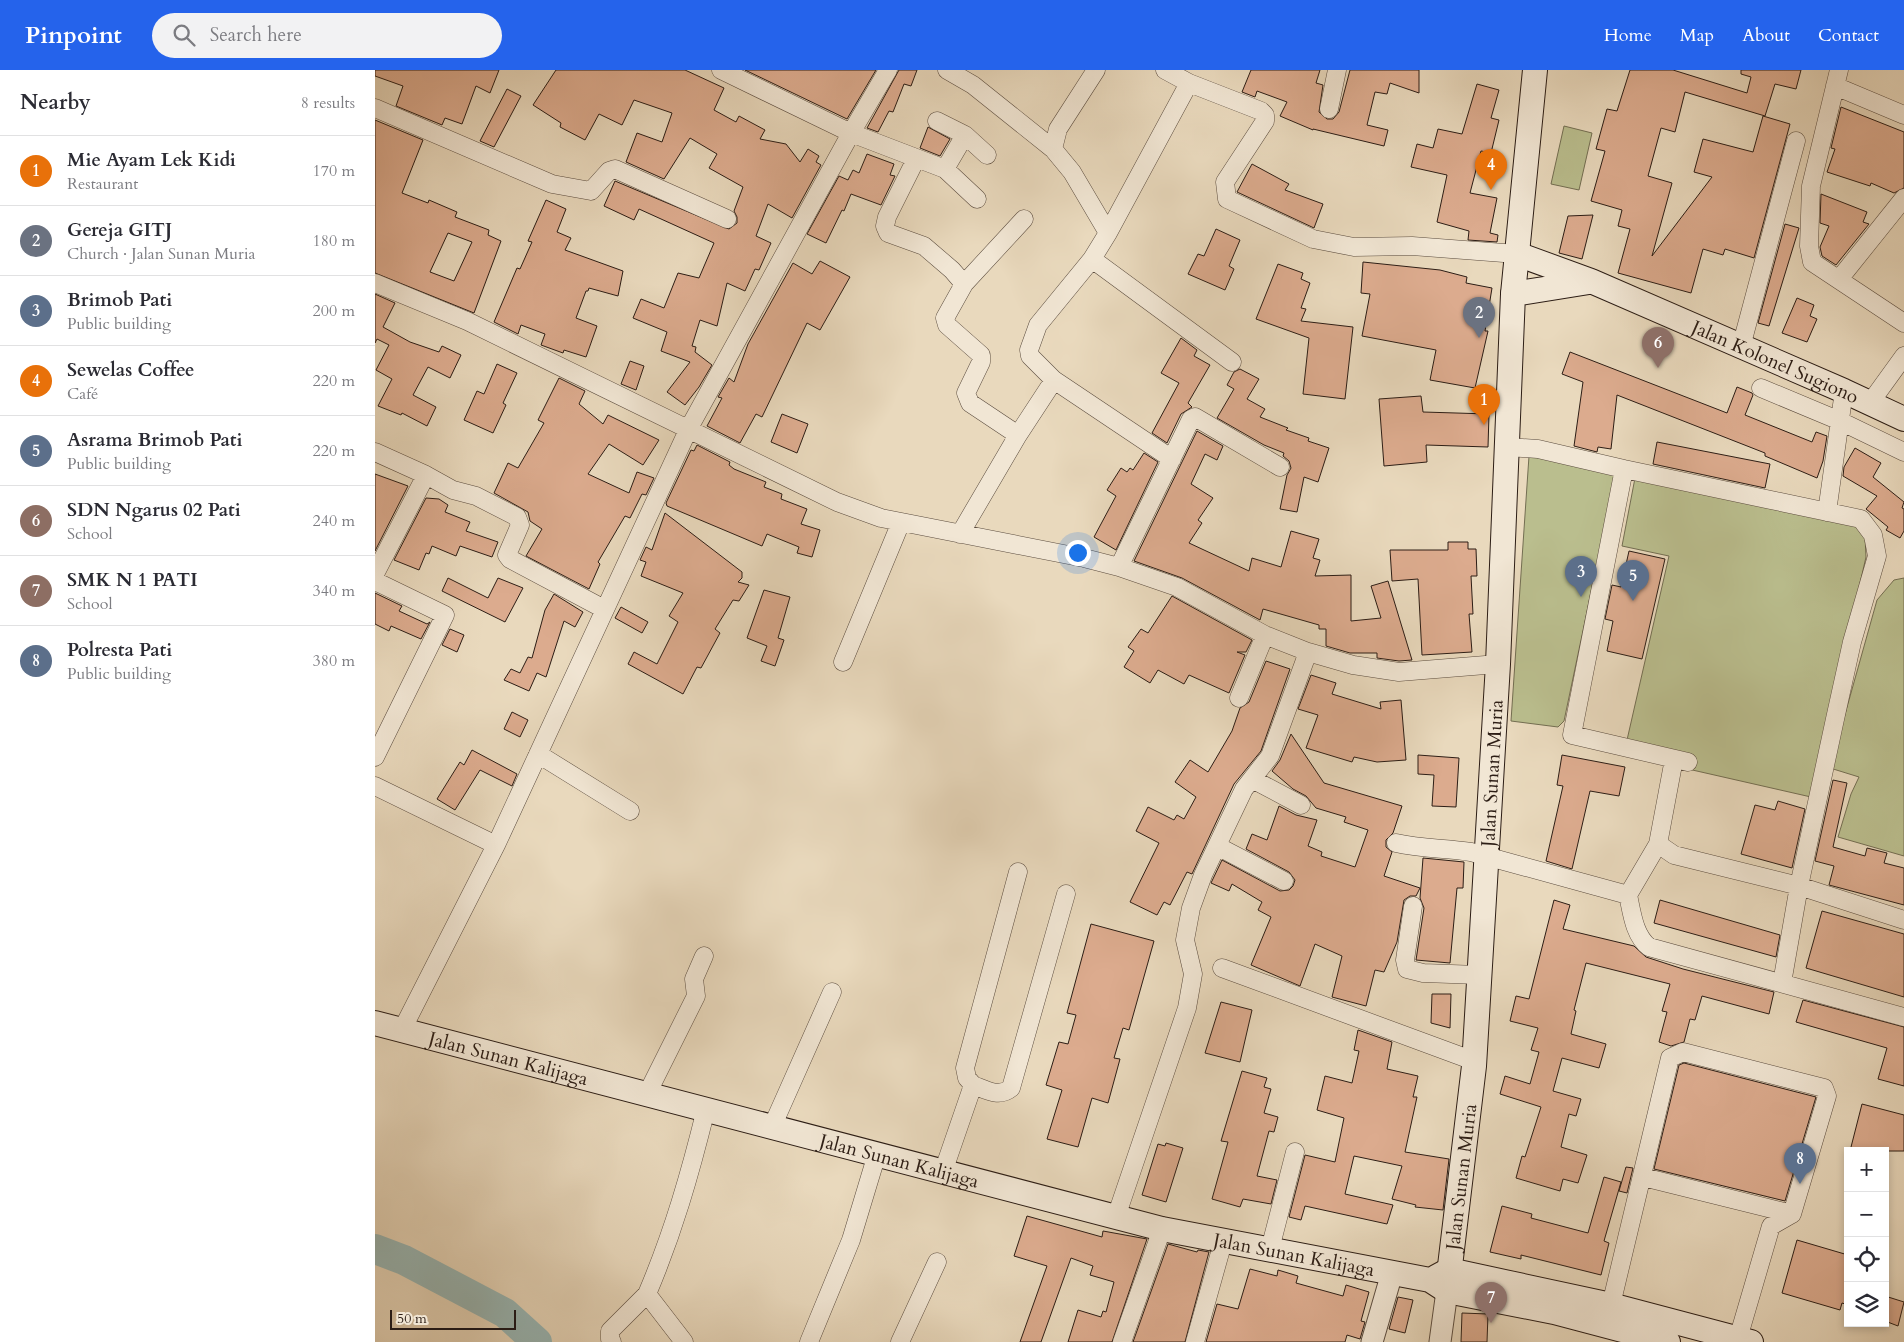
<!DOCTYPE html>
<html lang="en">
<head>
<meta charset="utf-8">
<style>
	body { margin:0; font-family:Cardo,serif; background:#f2f2f3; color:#2b2b33 }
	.controls { position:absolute; right:15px; bottom:15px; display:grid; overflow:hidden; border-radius:0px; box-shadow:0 2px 8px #0003 }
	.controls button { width:45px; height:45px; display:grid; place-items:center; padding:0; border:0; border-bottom:1px solid #e1e1e2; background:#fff; color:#2b2b33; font:25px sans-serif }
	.scale { position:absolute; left:15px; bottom:12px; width:126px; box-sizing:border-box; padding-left:5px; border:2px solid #2c1d15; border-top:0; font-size:14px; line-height:18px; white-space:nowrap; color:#2c1d15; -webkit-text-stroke:4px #f1e6d4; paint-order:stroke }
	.you { position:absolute; left:702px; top:482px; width:18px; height:18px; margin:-12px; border:4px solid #fff; border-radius:50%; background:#1a73e8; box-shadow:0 0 0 8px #1a73e833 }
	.badge { display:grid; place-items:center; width:32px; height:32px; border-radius:50%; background:#2563eb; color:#fff; font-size:16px; font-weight:700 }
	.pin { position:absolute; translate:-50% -41px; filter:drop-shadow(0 1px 2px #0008) }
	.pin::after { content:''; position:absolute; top:26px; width:18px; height:15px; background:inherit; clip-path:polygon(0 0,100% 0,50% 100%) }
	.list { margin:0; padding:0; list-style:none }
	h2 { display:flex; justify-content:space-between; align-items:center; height:65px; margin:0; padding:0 20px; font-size:21px }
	h2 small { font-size:16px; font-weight:400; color:#7c7c81 }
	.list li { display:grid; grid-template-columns:32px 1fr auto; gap:15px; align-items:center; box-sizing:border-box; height:70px; padding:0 20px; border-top:1px solid #e1e1e2 }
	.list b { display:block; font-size:19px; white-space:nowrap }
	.list p { margin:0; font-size:16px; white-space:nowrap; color:#7c7c81 }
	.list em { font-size:16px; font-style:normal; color:#7c7c81 }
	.icon { flex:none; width:28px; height:28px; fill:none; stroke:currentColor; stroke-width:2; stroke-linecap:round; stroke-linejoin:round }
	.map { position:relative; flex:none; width:1529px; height:1272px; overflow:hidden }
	header { display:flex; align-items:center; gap:30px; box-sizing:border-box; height:70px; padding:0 25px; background:#2563eb; color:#fff }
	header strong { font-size:24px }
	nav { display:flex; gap:28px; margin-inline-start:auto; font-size:18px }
	.search { width:350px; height:45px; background:#f2f2f3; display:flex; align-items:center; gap:12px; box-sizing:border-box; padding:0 18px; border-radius:28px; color:#7c7c81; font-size:19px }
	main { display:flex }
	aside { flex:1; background:#fff }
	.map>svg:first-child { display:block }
	.green { fill:#babe8e; stroke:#736e52 }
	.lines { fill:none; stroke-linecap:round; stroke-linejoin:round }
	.river { stroke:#99b9b8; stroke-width:30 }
	.building { fill:#dcab8e; stroke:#2c1d15; fill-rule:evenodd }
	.minor-casing { stroke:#5b4c3f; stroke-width:19 }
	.tertiary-casing { stroke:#5b4c3f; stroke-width:23 }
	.secondary-casing { stroke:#2c1d15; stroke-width:26 }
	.minor { stroke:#f1e6d4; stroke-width:18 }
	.tertiary { stroke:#f1e6d4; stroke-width:21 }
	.secondary { stroke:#f1e6d4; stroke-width:24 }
	.labels { text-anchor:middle; stroke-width:5; stroke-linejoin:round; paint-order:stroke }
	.street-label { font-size:19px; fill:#2c1d15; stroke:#f1e6d4 }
</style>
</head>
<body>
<header>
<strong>Pinpoint</strong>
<div class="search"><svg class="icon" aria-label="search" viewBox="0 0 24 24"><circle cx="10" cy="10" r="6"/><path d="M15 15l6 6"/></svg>Search here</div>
<nav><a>Home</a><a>Map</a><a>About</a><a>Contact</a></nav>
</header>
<main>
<aside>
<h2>Nearby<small>8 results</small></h2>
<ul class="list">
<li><span class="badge" style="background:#e8710a">1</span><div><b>Mie Ayam Lek Kidi</b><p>Restaurant</p></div><em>170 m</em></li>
<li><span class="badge" style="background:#6b7280">2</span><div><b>Gereja GITJ</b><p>Church · Jalan Sunan Muria</p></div><em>180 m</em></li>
<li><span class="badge" style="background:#5c6f8a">3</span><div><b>Brimob Pati</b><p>Public building</p></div><em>200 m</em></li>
<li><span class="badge" style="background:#e8710a">4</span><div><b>Sewelas Coffee</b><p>Café</p></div><em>220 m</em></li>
<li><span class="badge" style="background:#5c6f8a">5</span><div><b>Asrama Brimob Pati</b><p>Public building</p></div><em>220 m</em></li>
<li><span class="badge" style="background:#8d6e63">6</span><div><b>SDN Ngarus 02 Pati</b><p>School</p></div><em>240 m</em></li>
<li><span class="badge" style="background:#8d6e63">7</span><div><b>SMK N 1 PATI</b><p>School</p></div><em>340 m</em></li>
<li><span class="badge" style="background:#5c6f8a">8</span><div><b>Polresta Pati</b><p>Public building</p></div><em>380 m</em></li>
</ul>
</aside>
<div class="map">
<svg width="1529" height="1272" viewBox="0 0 1529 1272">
	<rect width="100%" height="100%" fill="#e9d9bd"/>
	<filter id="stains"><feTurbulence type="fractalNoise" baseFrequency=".004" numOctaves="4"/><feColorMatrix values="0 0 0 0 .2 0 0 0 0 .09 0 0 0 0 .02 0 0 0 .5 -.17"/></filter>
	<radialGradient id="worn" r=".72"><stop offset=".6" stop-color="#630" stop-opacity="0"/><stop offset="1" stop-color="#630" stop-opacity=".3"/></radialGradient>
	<path class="green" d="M1189,56L1217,63L1204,120L1176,114Z
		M1154,386L1241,403L1189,651L1183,657L1136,651Z
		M1260,408L1480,455L1490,467L1491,487L1436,727L1313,699L1252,670L1294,486L1247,476Z
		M1529,508V786L1463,767L1476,724L1484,707L1455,698L1502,530L1519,510Z"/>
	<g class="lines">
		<path class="river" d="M0,1179L29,1190L130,1243L162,1272"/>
	</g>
	<path class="building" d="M0,0H124L115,23L101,16L87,54L70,48L67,55L21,36L28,16L0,6Z
		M181,0H310L349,18L339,40L361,52L364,46L390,60L385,69L411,74L425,92L433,79L444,86L441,92L446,95L417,148L393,134L381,166L396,173L384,200L380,199L370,221L352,213L342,256L325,250L317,276L321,277L320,282L337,295L324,317L310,335L292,322L315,292L286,281L292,262L258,248L266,229L289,238L303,203L324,208L339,173L264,139L259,150L229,136L240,111L354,159L362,153V147L359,141L368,117L334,98L342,84L315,68L289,109L251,92L262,63L287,72L297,43L259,30L247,55L224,44L210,70L185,57L186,53L158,35Z
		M370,0H501L472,49Z
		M524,0H542L536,16L529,14L518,42L514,41L503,62L492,58Z
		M876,0H945L941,13L948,15L944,42L952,49H958L964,42L975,0H1044V23L1015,13L1012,24L1000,22L992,55L1013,60L1009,76L938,59V60L905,46L912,32L882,21L880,27L867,22Z
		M1255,0H1298L1372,23L1376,7L1366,4V0H1426L1421,19L1400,14L1390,46L1310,22L1300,62L1286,58L1273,106L1297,113L1277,186L1337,107L1319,102L1328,69L1378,82L1388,46L1415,54L1379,188L1350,179L1348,185L1328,179L1316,223L1243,203L1255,159L1243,156L1247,140L1216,131L1230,81L1221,79L1232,39L1242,41Z
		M1102,14L1124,20L1116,48L1124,50L1116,83L1106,81L1095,123L1122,128L1115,163L1123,165L1122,172L1093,170L1094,161L1062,152L1072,105L1036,97L1042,74L1058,78L1063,59L1087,64Z
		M132,19L146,26L119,77L105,71Z
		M1466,37L1529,62V118L1519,123L1496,113L1495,116L1452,102L1460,79L1456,78Z
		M0,50L48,70L27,123L53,133L54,130L82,142L80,147L114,160L113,165L126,171L99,243L0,203ZM73,163L97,172L79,211L55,202Z
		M553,57L575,69L565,86L545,78Z
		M492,84L519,94L515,105L520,106L506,135L476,124L469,141L467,140L451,173L432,164L464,106L473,110L478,100L484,103Z
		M877,94L914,114L910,120L948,134L939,158L862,122Z
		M1446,124L1492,142L1488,152L1494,154L1461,195L1447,186L1445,177L1454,156L1445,153Z
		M171,130L191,139L182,162L196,168L190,180L248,201L243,226L214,218L213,221H211L201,248L222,256L211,287L189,280L188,283L166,275L170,264L146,255L143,264L119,252L142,198L145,199L157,172L153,171Z
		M1218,145L1207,189L1184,183L1193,146Z
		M1410,154L1424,158L1394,256L1383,253Z
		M841,159L865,170L854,196L859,199L850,220L813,204L823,184L829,186Z
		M445,191L475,207L445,260L432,253L387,347L381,344L365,373L332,356L347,328L343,327L354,308L359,312L373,274L418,193L437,204Z
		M988,192L1065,200L1092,207L1091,213L1117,218L1110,261H1113L1100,318L1055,310L1061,280L987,266L995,224L986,223Z
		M903,194L928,203L926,209L935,213L926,238L931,239L926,251L978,257L970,329L928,324L934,268L881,249Z
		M0,224L20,233L8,257L35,272L64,282L67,276L86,285L75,308L53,297L38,325L61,337L52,356L27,343L26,345L3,336L17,309L1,300L14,275L2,269L0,273Z
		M1422,228L1439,235L1435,246L1442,249L1432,272L1407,263Z
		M806,268L822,280L819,286L835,295L813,333L817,337L806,344L792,373L777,363L804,313L786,303Z
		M1195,282L1352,343L1362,317L1377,323L1378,325L1370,345L1437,372L1441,362L1452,366L1448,391L1442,408L1390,386V383L1242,325L1236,379L1223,377L1222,382L1199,376L1208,312L1187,304Z
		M255,291L269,296L261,320L246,314Z
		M122,294L142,303L128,333L131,335L118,363L89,350L102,321L109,324Z
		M865,299L884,309L872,329L890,339L885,347L913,358L911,360L934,368L933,371L954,378L943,412L929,407L922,442L905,439L912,405L916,398L914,391L908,386L909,383L889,375L842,348L859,319L852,315L859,302Z
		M184,308L210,321L204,334L228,354L233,345L284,370L268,395L234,374L213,404L254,423L262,402L279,408L271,425L267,424L255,448L250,446L223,492L225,494L214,519L151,486L167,459L155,451L153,442L119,423L133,393L143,398L169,353L163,350Z
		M1046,326L1048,342L1114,344L1113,377L1051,375L1052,392L1009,396L1004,329Z
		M407,344L433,354L422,383L396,372Z
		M822,361L848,376L842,390L830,384L816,414L838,428L823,450L827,453L814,473L874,501L877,488L906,497L916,461L944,469L938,488L945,490L940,506L976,505V551L1006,548L996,516L1013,511L1037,590L1024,591L1002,588V583H975L951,576V559H944V555L888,539L885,550L807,508L759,491Z
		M1282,372L1395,394L1390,418L1278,394Z
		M322,375L355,392L354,395L359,399L391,412L389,417L407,424L406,429L432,439L426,454L445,460L437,487L422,483L424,477L392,464L387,476L292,436L291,433L316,380L319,381Z
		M1480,378L1506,393L1498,407L1529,432L1527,438L1529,439V461L1525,468L1511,460L1513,457L1491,439L1502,426L1468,406L1469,397Z
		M769,383L783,392L741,480L719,467L741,426L732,420L746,398L752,402L755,398L758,400Z
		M0,404L33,416L0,481Z
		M51,428L64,429L73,435L70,442L95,452L91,461L123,472L117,487L85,476L81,486L57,476L54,484L51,483L44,500L19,490Z
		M290,443L367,502V508L363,512L374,515L364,531L358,530L340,559L345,563L326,598L322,597L308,624L253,594L259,582L282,594L303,552L294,546L308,523L266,506L271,492L265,490L271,477L277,480Z
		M1073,472H1093V479H1101L1102,506H1096L1098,544H1094L1097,582L1047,585L1043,509L1017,511L1015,480H1073Z
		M1254,481L1290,489L1267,589L1232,581L1238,551L1230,549L1237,515L1246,517Z
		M73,508L113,528L123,508L148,518L130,552L67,521Z
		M389,520L415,527L403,568L409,570L400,596L386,591L392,576L372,568Z
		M0,523L27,536L24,541L52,554L55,552L46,569L16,556L14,561L0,554Z
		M179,524L208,542L200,557L189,551L171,607L162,603L154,621L129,610L136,599L145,603L153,587L157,588L170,540Z
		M797,526L877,570L871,582H862L870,585L854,623L814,605L809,614L783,600L775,613L749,597L759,581L753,577L766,559L773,563Z
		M246,537L273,552L267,563L240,548Z
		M75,559L89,565L82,582L67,575Z
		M891,591L915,599L886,681L859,714L817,804L812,802L795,835L789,832L782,845L755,832L784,773L761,761L773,737L799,750L802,745L809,749L821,727L800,712L815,690L833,702L857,661L865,638L874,632Z
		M936,605L961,613L957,624L1006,639L1005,632L1026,630L1031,690L1002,692L979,687L977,692L931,678L943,645L923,639Z
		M137,642L153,650L145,667L129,659Z
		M916,664L949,713L1027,736L1018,763L1011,770V777L1017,782L1009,806L1045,818L1041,826H1035L1029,830L1022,872L1009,902L1000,900L991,936L957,927L967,886L940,874L925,916L876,895L896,847L883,840L887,832L857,814L854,821L836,813L847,790L905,821L914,820L918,816L920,810L914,802L871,779L877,764L892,770L904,736L921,745L942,750L933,776L947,782L946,786L980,797L993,760L969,752L971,747L941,738L931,726L918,719L897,701L905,690Z
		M97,680L142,704L137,716L105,700L80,740L62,729L85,692L89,695Z
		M1043,685L1084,688L1081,737L1057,736L1059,705L1043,704Z
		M1187,685L1250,697L1244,726L1215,721L1197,799L1171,791L1188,716L1182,715Z
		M1458,710L1472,713L1458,777L1490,786L1492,778L1512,783L1509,793L1529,798V835L1454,815L1459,796L1440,791Z
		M1403,731L1430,739L1417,798L1366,784L1380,735L1400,740Z
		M1048,788L1089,792L1088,818H1082L1075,893L1041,890L1049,838L1045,828Z
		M1179,830L1195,835L1188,859L1259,876L1271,887L1308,899L1399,922L1394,944L1327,926L1320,950L1315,949L1309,972L1296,976L1284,972L1292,942L1287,941L1295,914L1211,893L1199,940L1201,941L1196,964L1231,974L1224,998L1187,988L1178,1021L1206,1029L1201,1046L1194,1044L1186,1077L1212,1085L1203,1113L1188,1109L1185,1121L1141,1108L1147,1086L1150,1087L1166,1037L1125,1024L1130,1006L1155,1014L1164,982L1156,980L1163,958L1135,951L1141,926L1154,929Z
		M1285,830L1405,865L1401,887L1279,853Z
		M1447,841L1529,864V927L1431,898Z
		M716,854L779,871L754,960L748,958L739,988L745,989L733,1033L717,1028L703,1077L672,1069L687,1020L671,1015L684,972L693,974L701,945L692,943Z
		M1057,924H1076L1075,958L1056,953Z
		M1428,930L1529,957V1016L1503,1009L1512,978L1421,952Z
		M846,932L877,940L865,992L830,983Z
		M983,960L1017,972L1012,999L1043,1006L1038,1027H1042L1030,1082L1074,1089L1068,1140L1040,1137L1041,1135L1017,1129L1027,1096L979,1086L970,1124L1018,1135L1012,1154L930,1136L926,1150L914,1147L930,1085L960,1092L969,1048L942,1040L950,1006L977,1013L984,981L979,980Z
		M1309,993L1441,1027L1410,1131L1279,1099L1304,995Z
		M867,1001L892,1008L889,1017L896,1019L889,1043L903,1047L899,1062L894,1061L882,1106L902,1110L896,1134L868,1129L865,1137L837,1129L853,1072L846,1071Z
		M1487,1034L1529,1045V1081H1475Z
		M791,1073L808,1078L791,1132L767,1125L783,1074L790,1076Z
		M1251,1097L1258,1098L1252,1123L1244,1121Z
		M1229,1107L1246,1112L1229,1171L1234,1173L1226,1205L1146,1185V1189L1115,1182L1127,1136L1157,1144L1156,1148L1213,1163Z
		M652,1146L727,1167L728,1161L772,1169L737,1272H693L703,1240L726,1247L728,1241L731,1242L739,1212L715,1205L718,1196L696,1188L666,1272H645L672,1196L639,1186Z
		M1422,1170L1473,1185V1235L1467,1233L1465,1240L1407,1223Z
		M793,1174L822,1182L823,1180L834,1182L810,1272H758Z
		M875,1199L902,1206L903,1200L923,1206L921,1213L968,1226L971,1215L994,1222L986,1251L990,1252L985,1269L972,1265L970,1272H831L842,1234L863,1239Z
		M1510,1226L1529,1232L1523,1256L1510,1251Z
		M1023,1227L1038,1230L1030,1263L1014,1259Z
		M1087,1243L1113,1244L1112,1272H1086Z"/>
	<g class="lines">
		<defs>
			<path id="minor" d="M346,0L476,63L570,99L602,129
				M572,0L598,15L678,79
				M721,0L683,59L678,79L697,102L733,163
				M790,0L814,13L886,41L890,45V51L850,112L852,129L938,169L979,177L1037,176L1142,184
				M1464,0L1436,116L1434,176L1437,192L1529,253
				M1460,16L1529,45
				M0,38L177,114L216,121L234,101L240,99L352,149
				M954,39L962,0
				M562,51L590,65L570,99
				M590,65L612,85
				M541,89L512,147L510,156L513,163L549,176L577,200L589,214L570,248L572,255L606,285V292L591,323L595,333L643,365
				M717,189L857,292
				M1465,208L1529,128
				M0,213L92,251L462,432L506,448L709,488L744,497L802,517L890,565L933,582L978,595L1024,602L1123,594
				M589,214L649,149
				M1366,277L1421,71
				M1386,318L1465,351L1529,382
				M1495,333L1529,286
				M1132,377L1163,379L1249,399
				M0,382L51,405L78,420L101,426L142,447L145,455L132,485L135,489L229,539
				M797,389L679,310L655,286L654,280L663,255L717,189L733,163L814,13
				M1452,442L1469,321
				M585,464L643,365L679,310
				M744,497L816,349L820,347L905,397
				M0,504L51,405
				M0,511L70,545L0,687
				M468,592L526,452
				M864,628L890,565
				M163,684L255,741
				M1313,692L1197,665L1249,399L1486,449L1498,465L1502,486L1477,572L1460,649L1424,816L1407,913
				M877,709L926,735
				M0,716L121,775
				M1021,773C1046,779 1071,778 1096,782L1253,825
				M1283,774L1299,689
				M842,776L909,811
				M1038,836L1030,890L1032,899L1048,903L1104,905
				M1529,850L1424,816L1299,785L1283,774L1253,825C1257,843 1259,865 1274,877L1529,947
				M847,898L1099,991
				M27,960L121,775L314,358L476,63L513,0
				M598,1015L592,1008L590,998L643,802
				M272,1024L321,926L319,909L329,886
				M397,1057L457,922
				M568,1102L598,1015C611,1020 624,1028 636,1018L691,824
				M1268,1107L1417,1144
				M741,1147L812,938L818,904L810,870L816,838L828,805L869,719L895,686L933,582
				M895,1179L920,1082
				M1236,1235L1295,988L1308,982L1449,1018L1452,1026L1417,1144L1396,1156L1362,1272
				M237,1272L235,1269V1261L272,1224
				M309,1272L272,1224C298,1163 315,1104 331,1039
				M434,1272L476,1170L502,1084
				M525,1272L562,1192
				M747,1272L787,1159
				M820,1272L848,1172"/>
			<path id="tertiary" d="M997,1272L1017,1203
				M1065,1272L1072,1221"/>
			<g id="secondary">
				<path id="s1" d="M1142,184L1216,211L1469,321L1529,349"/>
				<path d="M1138,224L1214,212"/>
				<path id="s2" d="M0,953L787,1159L1055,1210L1072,1221L1179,1242L1293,1272"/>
				<path d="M1061,1207L1074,1200L1236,1235L1376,1272"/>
				<path id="s3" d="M1072,1221L1099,996L1123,594L1138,224L1160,0"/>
			</g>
		</defs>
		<use href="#minor" class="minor-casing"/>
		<use href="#tertiary" class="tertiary-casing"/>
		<use href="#secondary" class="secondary-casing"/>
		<use href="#minor" class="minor"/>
		<use href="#tertiary" class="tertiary"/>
		<use href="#secondary" class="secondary"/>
	</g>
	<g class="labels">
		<g class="street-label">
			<text dy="7" stroke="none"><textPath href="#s1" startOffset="280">Jalan Kolonel Sugiono</textPath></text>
			<text dy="7" stroke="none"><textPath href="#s3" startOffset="520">Jalan Sunan Muria</textPath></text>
			<text dy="7" stroke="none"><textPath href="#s2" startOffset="138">Jalan Sunan Kalijaga</textPath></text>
			<text dy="7" stroke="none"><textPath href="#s2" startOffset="542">Jalan Sunan Kalijaga</textPath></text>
			<text dy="7" stroke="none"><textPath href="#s3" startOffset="115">Jalan Sunan Muria</textPath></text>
			<text dy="7" stroke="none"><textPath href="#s2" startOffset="948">Jalan Sunan Kalijaga</textPath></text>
		</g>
	</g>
	<rect width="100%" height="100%" filter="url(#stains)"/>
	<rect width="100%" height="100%" fill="url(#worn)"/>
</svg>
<div class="controls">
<button>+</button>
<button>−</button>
<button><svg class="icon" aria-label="locate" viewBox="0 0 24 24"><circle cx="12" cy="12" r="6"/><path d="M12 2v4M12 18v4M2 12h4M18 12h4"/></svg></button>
<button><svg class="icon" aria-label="layers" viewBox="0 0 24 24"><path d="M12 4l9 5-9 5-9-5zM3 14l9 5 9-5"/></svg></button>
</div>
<div class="scale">50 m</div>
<div class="you"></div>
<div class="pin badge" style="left:1109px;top:355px;background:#e8710a">1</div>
<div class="pin badge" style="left:1104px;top:268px;background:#6b7280">2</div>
<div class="pin badge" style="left:1206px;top:527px;background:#5c6f8a">3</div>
<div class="pin badge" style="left:1116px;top:120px;background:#e8710a">4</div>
<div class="pin badge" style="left:1258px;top:531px;background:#5c6f8a">5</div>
<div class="pin badge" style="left:1283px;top:298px;background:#8d6e63">6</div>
<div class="pin badge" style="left:1116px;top:1253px;background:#8d6e63">7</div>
<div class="pin badge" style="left:1425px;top:1114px;background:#5c6f8a">8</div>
</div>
</main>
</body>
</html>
